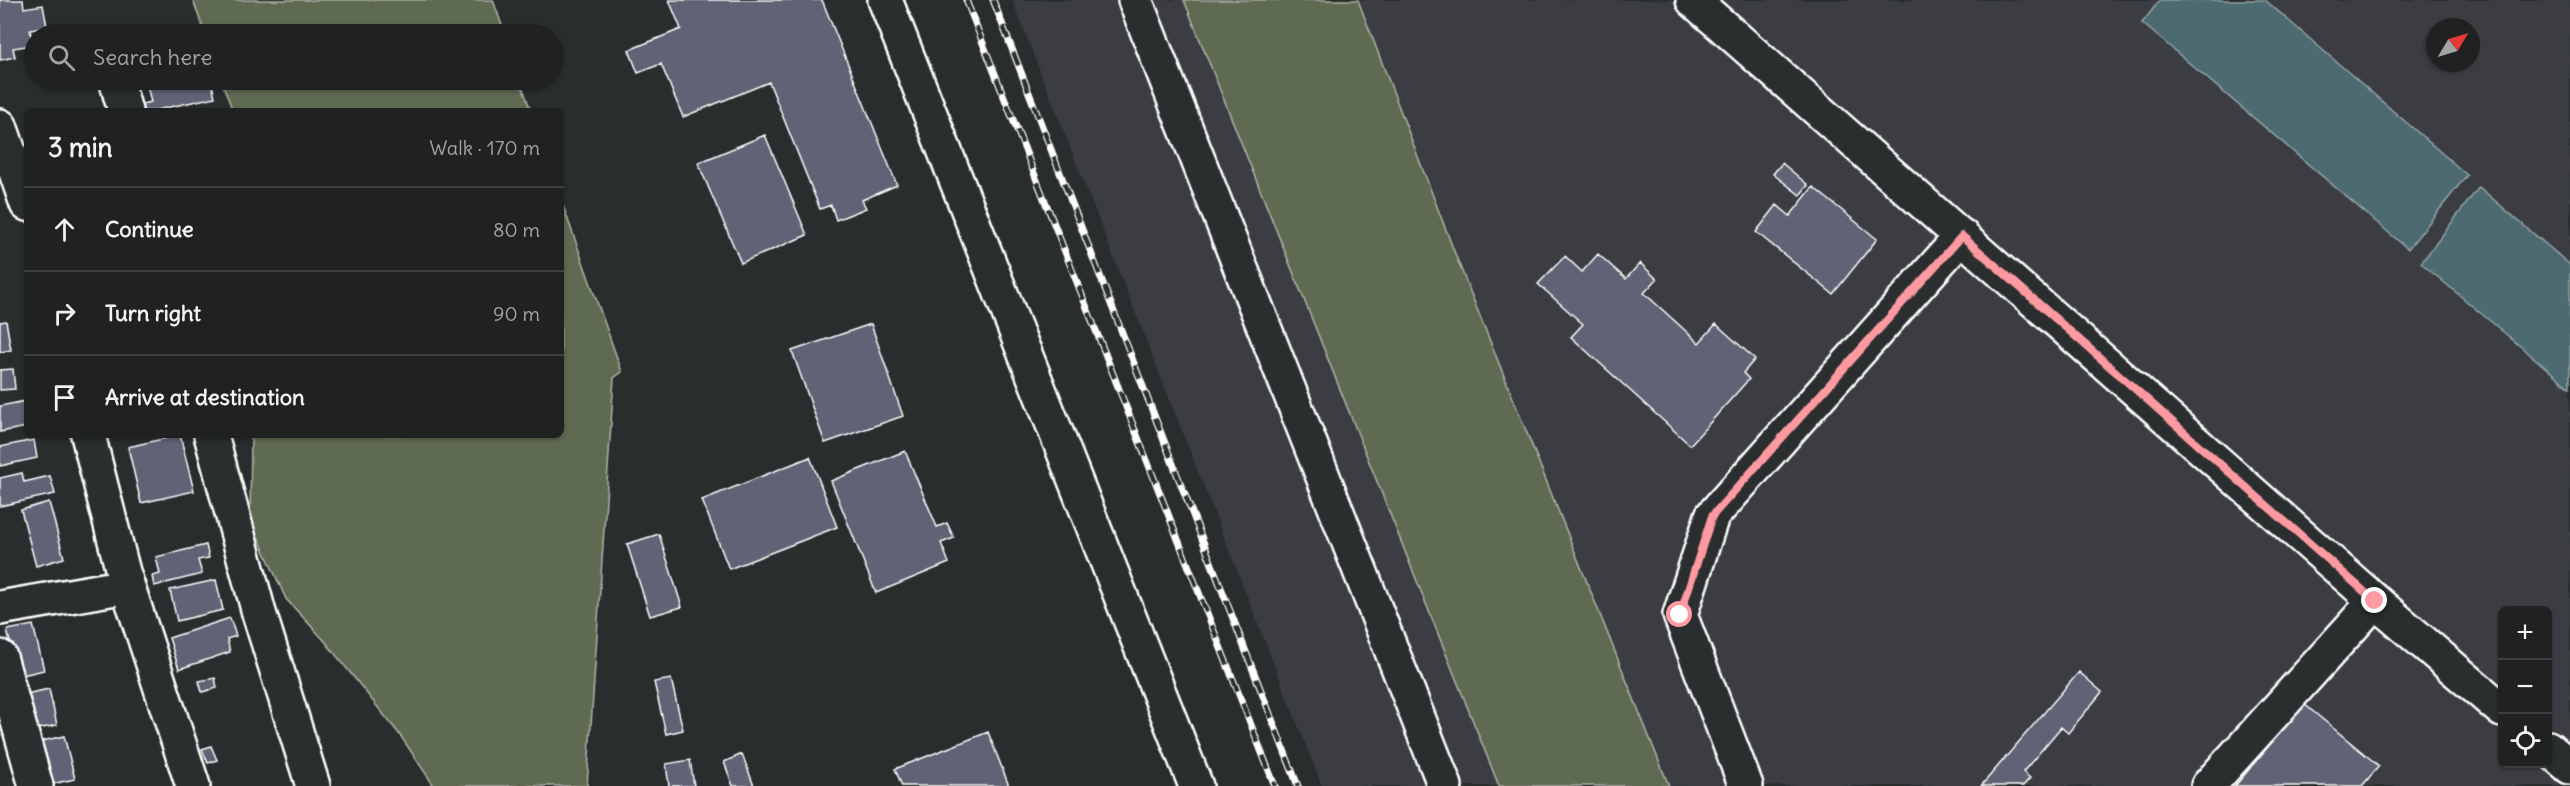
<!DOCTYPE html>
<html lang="en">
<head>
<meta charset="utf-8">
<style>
	body { margin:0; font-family:Delius,sans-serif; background:#282a2a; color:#f1f3f6 }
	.controls { position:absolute; right:18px; bottom:18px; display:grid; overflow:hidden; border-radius:9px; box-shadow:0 2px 4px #0004 }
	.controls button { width:54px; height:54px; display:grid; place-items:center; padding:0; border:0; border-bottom:2px solid #3d3f40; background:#202222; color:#f1f3f6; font:30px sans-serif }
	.compass { position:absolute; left:2426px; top:18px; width:54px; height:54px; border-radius:50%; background:#202222; box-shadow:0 2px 4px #0004; rotate:52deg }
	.stop { position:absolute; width:18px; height:18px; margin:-14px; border:4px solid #ff9aa2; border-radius:50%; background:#fff }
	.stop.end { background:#ff9aa2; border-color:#fff; box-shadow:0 2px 6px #0008 }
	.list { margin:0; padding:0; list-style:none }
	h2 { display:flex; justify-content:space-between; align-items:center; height:78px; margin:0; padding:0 24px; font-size:26px }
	h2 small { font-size:20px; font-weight:400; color:#a2a4a5 }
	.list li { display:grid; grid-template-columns:39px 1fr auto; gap:18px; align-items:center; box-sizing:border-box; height:84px; padding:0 24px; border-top:2px solid #3d3f40 }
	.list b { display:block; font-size:22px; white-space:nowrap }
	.list em { font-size:20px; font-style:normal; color:#a2a4a5 }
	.icon { flex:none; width:33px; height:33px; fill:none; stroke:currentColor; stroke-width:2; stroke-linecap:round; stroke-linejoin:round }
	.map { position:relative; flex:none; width:2570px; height:786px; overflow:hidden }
	.search { position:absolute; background:#202222; box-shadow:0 2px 4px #0004; left:24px; top:24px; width:540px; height:66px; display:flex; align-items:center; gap:15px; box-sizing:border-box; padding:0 21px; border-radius:33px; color:#a2a4a5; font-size:22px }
	.panel { position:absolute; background:#202222; box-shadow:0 2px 4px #0004; left:24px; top:108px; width:540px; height:330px; border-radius:9px }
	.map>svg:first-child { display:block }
	.built { fill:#3a3d43; fill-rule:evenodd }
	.green { fill:#5f6b52; stroke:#afb5a8; stroke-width:1.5 }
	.water { fill:#4d6b6f; stroke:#94a6a9; stroke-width:1.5 }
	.building { fill:#606274; stroke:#fff; stroke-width:1.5 }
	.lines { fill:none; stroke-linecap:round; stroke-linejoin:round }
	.minor-casing { stroke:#fff; stroke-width:38 }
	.minor { stroke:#2a2d2e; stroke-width:33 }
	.rail-casing { stroke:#fff; stroke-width:7 }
	.rail { stroke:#2a2d2e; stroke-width:4.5; stroke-dasharray:14; stroke-linecap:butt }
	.route { stroke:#ff9aa2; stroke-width:8 }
</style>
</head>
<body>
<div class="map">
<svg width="2570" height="786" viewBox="0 0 2570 786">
	<rect width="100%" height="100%" fill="#2a2d2e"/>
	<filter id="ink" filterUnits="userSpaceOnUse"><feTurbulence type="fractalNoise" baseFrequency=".0167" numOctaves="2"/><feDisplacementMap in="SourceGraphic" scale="12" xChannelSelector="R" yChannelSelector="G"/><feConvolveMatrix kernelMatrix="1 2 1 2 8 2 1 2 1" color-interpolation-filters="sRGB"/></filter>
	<g filter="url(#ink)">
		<path class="built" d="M1012,0H2570V786H1322ZM2435,27H2471V63H2435ZM2502,610H2548V764H2502Z"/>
		<path class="green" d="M193,0H493L505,34H205Z
			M1184,0H1358L1459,264L1669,786H1499Z
			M221,80H520L531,111H233Z
			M561,200L622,372L614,378L587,786H434L400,735L324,640L286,599L250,519L251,435H561Z"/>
		<path class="water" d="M2160,0H2265L2467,175L2408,249L2142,23Z
			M2479,187L2570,265V388L2421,263Z"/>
		<path class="building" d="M0,0H23L24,8L43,5L47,27L30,30L33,45L13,48L15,57L0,60Z
			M669,0H822L897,185L862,200L866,208L836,220L831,205L820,209L769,82L683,117L661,64L638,73L629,50L681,29Z
			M174,80H211L215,97L152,111H143L142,104L151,102L147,86Z
			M765,135L807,235L741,263L698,163Z
			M1782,163L1808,185L1800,195L1773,174Z
			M1813,187L1877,239L1833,294L1756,232L1777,205L1790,216Z
			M1598,254L1626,279L1640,263L1657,279L1644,293L1699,343L1716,324L1755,359L1743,373L1749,379L1690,445L1571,337L1583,324L1538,284L1565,256L1582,272Z
			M6,321L11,350L0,352V322Z
			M871,324L903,416L825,443L792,351Z
			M13,369L15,389L0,390V370Z
			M26,401L27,427L0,432V406Z
			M180,435L194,491L141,503L128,447Z
			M34,440L37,458L0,466V447Z
			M905,451L937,527L947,523L954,538L941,543L949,563L876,593L831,481Z
			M810,457L837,527L729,569L702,500Z
			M22,473L24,482L50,476L55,494L0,506V478Z
			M49,502L64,558L36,566L21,510Z
			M659,534L682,607L650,616L627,544Z
			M206,545L209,558L198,560L202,574L154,586L152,576L160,574L156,557Z
			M216,580L223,610L177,621L170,590Z
			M230,618L236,636L227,639L230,652L179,669L169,638Z
			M33,625L44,670L18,676L7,630Z
			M2079,672L2102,692L2068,733L2061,727L2023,772L2030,778L2023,786H1981Z
			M215,678L217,688L202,692L199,681Z
			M671,679L683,730L666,734L654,682Z
			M49,689L57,725L33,730L26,694Z
			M2304,704L2379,766L2362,786H2235Z
			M988,732L1009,786H902L895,769Z
			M64,736L75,779L52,784L42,741Z
			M211,746L217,760L208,763L202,749Z
			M742,754L754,786H733L724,762Z
			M690,760L694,786H669L666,764Z"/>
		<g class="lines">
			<defs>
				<path id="minor" d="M885,0L1196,786
					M1135,0L1445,786
					M1693,0L2375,601L2502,710
					M117,83L125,111
					M0,126L27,204
					M88,435L123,572L193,786
					M211,435L259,613L313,786
					M0,608L127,586
					M0,657L36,786
					M2548,748L2570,767
					M1746,786L1680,615L1712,516L1962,236
					M2208,786L2375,601"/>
			</defs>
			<use href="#minor" class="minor-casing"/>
			<use href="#minor" class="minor"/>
			<defs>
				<path id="rail" d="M966,0L1275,786
					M993,0L1298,786"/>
			</defs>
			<use href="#rail" class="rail-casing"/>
			<use href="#rail" class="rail"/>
		</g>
	</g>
	<g class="lines" filter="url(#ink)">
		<path class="route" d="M1680,615L1712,516L1962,236L2375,601"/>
	</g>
</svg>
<div class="controls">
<button>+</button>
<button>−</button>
<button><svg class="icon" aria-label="locate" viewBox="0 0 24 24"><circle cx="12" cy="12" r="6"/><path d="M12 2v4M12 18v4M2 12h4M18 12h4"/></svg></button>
</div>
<svg class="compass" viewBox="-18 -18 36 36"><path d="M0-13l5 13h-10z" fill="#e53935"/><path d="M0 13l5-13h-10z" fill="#a2a4a5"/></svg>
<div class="stop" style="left:1680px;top:615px"></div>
<div class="stop end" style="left:2375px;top:601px"></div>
<div class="search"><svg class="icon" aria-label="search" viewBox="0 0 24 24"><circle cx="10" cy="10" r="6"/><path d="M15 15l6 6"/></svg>Search here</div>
<section class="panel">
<h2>3 min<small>Walk · 170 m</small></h2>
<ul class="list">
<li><svg class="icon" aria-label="ahead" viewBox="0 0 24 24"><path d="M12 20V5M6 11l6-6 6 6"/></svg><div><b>Continue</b></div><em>80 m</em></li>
<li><svg class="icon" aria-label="right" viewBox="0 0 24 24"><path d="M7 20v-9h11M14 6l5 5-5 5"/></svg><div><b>Turn right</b></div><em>90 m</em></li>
<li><svg class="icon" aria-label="arrive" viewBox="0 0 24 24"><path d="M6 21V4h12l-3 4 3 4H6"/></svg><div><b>Arrive at destination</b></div></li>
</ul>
</section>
</div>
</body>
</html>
